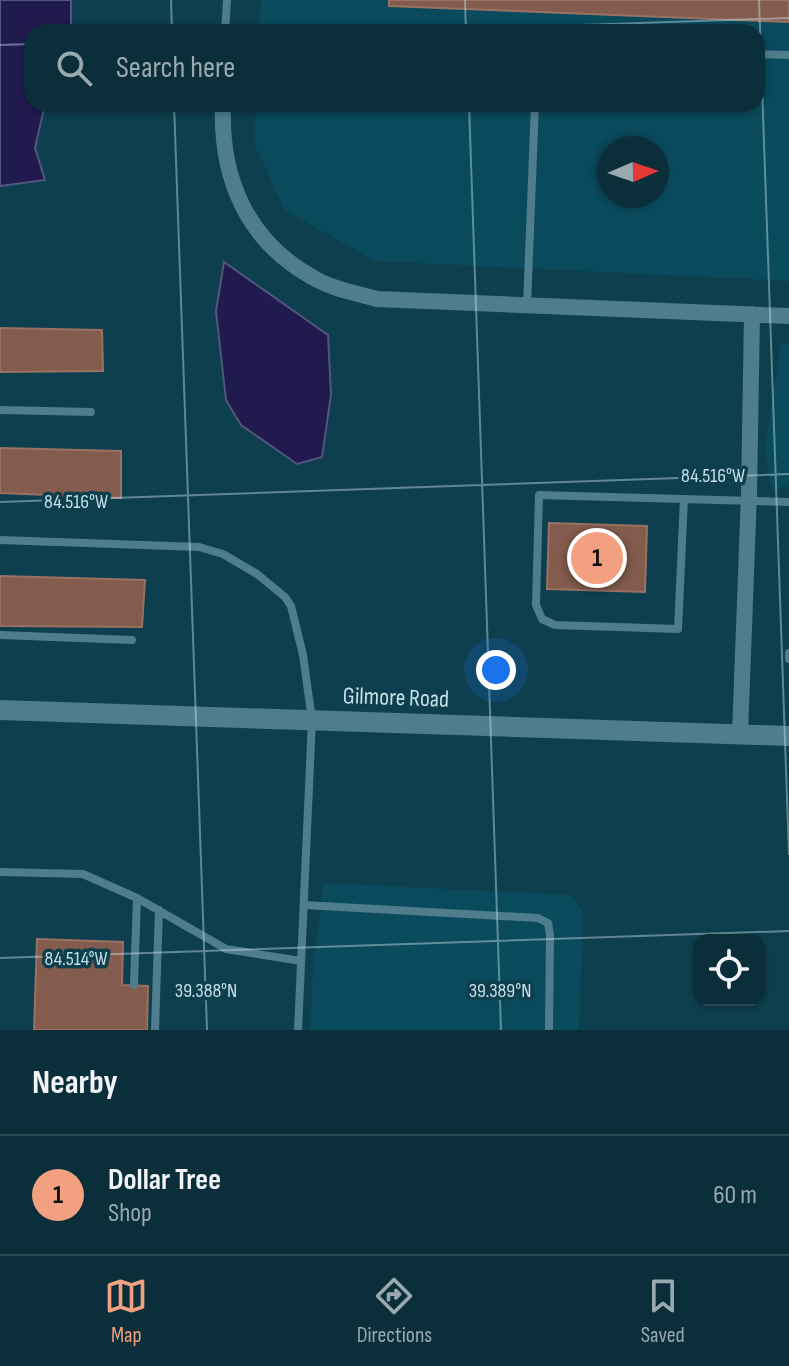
<!DOCTYPE html>
<html lang="en">
<head>
<meta charset="utf-8">
<style>
	body { margin:0; font-family:"Sofia Sans Condensed",sans-serif; background:#133742; color:#f1f3f6 }
	.controls { position:absolute; right:24px; bottom:24px; display:grid; overflow:hidden; border-radius:16px; box-shadow:0 2px 6px #0004 }
	.controls button { width:72px; height:72px; display:grid; place-items:center; padding:0; border:0; border-bottom:2px solid #2a4a54; background:#0a2f3a; color:#f1f3f6; font:40px sans-serif }
	.compass { position:absolute; left:597px; top:136px; width:72px; height:72px; border-radius:50%; background:#0a2f3a; box-shadow:0 2px 6px #0004; rotate:88deg }
	.you { position:absolute; left:496px; top:670px; width:28px; height:28px; margin:-20px; border:6px solid #fff; border-radius:50%; background:#1a73e8; box-shadow:0 0 0 12px #1a73e833 }
	.badge { display:grid; place-items:center; width:52px; height:52px; border-radius:50%; background:#f2a07f; color:#111; font-size:26px; font-weight:700 }
	.pin { position:absolute; translate:-50% -50%; border:4px solid #fff; box-shadow:0 2px 8px #0006 }
	.list { margin:0; padding:0; list-style:none }
	h2 { display:flex; justify-content:space-between; align-items:center; height:104px; margin:0; padding:0 32px; font-size:34px }
	h2 small { font-size:26px; font-weight:400; color:#99a9af }
	.list li { display:grid; grid-template-columns:52px 1fr auto; gap:24px; align-items:center; box-sizing:border-box; height:120px; padding:0 32px; border-top:2px solid #2a4a54 }
	.list b { display:block; font-size:30px; white-space:nowrap }
	.list p { margin:0; font-size:26px; white-space:nowrap; color:#99a9af }
	.list em { font-size:26px; font-style:normal; color:#99a9af }
	.icon { flex:none; width:44px; height:44px; fill:none; stroke:currentColor; stroke-width:2; stroke-linecap:round; stroke-linejoin:round }
	.map { position:relative; flex:none; width:789px; height:1030px; overflow:hidden }
	.search { position:absolute; background:#0a2f3a; box-shadow:0 2px 6px #0004; left:24px; right:24px; top:24px; height:88px; display:flex; align-items:center; gap:20px; box-sizing:border-box; padding:0 28px; border-radius:24px; color:#99a9af; font-size:30px }
	.sheet { height:224px; background:#0a2f3a }
	nav { display:flex; justify-content:space-around; align-items:center; box-sizing:border-box; height:112px; border-top:2px solid #2a4a54; background:#0a2f3a; font-size:22px; color:#99a9af }
	nav a { display:grid; justify-items:center; gap:4px }
	nav .on { color:#f2a07f }
	.map>svg:first-child { display:block }
	.built { fill:#094a5c; fill-rule:evenodd }
	.water { fill:#201a4f; stroke:#52557d; stroke-width:2 }
	.building { fill:#835c4d; stroke:#9a7263; stroke-width:2 }
	.lines { fill:none; stroke-linecap:round; stroke-linejoin:round }
	.lane { stroke:#4f7d8d; stroke-width:8 }
	.street { stroke:#4f7d8d; stroke-width:16 }
	.secondary { stroke:#4f7d8d; stroke-width:20 }
	.ticks { fill:none; stroke:#c7dfe8; stroke-width:2; stroke-opacity:0.45 }
	.labels { text-anchor:middle; stroke-width:7; stroke-linejoin:round; paint-order:stroke }
	.street-label { font-size:24px; fill:#c7dfe8; stroke:#0e3f4e }
	.ticks-label { font-size:20px; text-anchor:middle; fill:#c7dfe8; stroke:#0e3f4e; stroke-width:7; stroke-linejoin:round; paint-order:stroke }
</style>
</head>
<body>
<div class="map">
<svg width="789" height="1030" viewBox="0 0 789 1030">
	<rect width="100%" height="100%" fill="#0e3f4e"/>
	<path class="built" d="M261,0H789V281L375,261L285,210L254,144L256,104H757V32H259ZM609,148H657V196H609Z
		M789,343V487L771,489L765,447L781,344Z
		M324,883L570,895L583,912L579,1030H310L313,964Z"/>
	<path class="water" d="M0,0H71V32H32V104H45L35,148L45,180L0,186Z
		M224,262L328,335L331,395L322,457L297,464L241,425L226,400L216,311Z"/>
	<path class="building" d="M389,0H789V22L389,6Z
		M0,328L102,330L103,371L0,372Z
		M0,448L121,451V498L0,493Z
		M549,523L647,526L645,592L547,589Z
		M0,576L145,580L142,627L0,626Z
		M37,939L123,942L122,985L148,986L147,1030H34Z"/>
	<g class="lines">
		<path class="lane" d="M225,32L227,0
			M757,54L789,55
			M527,305L535,104
			M0,410L91,412
			M684,499L678,629L555,625L542,619L536,605L539,495L789,502
			M0,540L199,547L223,554L257,574L285,597L291,606L303,655L312,720L298,1030
			M0,635L132,640
			M789,653V659
			M0,872L83,874L137,898L226,949L301,961
			M304,905L538,918L548,923L550,935L549,1030
			M134,985L137,898
			M155,1030L159,910"/>
		<path class="street" d="M223,104C220,177 246,240 312,277C332,289 355,293 377,299L789,316
			M740,734L749,494L752,314"/>
		<path class="secondary" d="M0,710L789,736"/>
	</g>
	<path class="ticks" d="M171,0L172,32M465,0L466,32M759,0L789,855M380,32L789,18M0,45L32,44M174,104L207,1030M469,104L501,1030M0,502L789,474M0,958L789,931"/>
	<g class="labels">
		<g class="street-label">
			<text transform="translate(396 697) rotate(2)" y="8">Gilmore Road</text>
		</g>
	</g>
	<g class="ticks-label">
		<text x="713" y="482">84.516°W</text>
		<text x="76" y="508">84.516°W</text>
		<text x="76" y="965">84.514°W</text>
		<text x="206" y="997">39.388°N</text>
		<text x="500" y="997">39.389°N</text>
	</g>
</svg>
<div class="controls">
<button><svg class="icon" aria-label="locate" viewBox="0 0 24 24"><circle cx="12" cy="12" r="6"/><path d="M12 2v4M12 18v4M2 12h4M18 12h4"/></svg></button>
</div>
<svg class="compass" viewBox="-18 -18 36 36"><path d="M0-13l5 13h-10z" fill="#e53935"/><path d="M0 13l5-13h-10z" fill="#99a9af"/></svg>
<div class="you"></div>
<div class="pin badge" style="left:597px;top:558px">1</div>
<div class="search"><svg class="icon" aria-label="search" viewBox="0 0 24 24"><circle cx="10" cy="10" r="6"/><path d="M15 15l6 6"/></svg>Search here</div>
</div>
<section class="sheet">
<h2>Nearby<small></small></h2>
<ul class="list">
<li><span class="badge">1</span><div><b>Dollar Tree</b><p>Shop</p></div><em>60 m</em></li>
</ul>
</section>
<nav>
<a class="on"><svg class="icon" aria-label="map" viewBox="0 0 24 24"><path d="M3 6l6-2 6 2 6-2v14l-6 2-6-2-6 2zM9 4v14M15 6v14"/></svg>Map</a>
<a><svg class="icon" aria-label="directions" viewBox="0 0 24 24"><path d="M12 3l9 9-9 9-9-9zM9 14v-3h6M13 9l2 2-2 2"/></svg>Directions</a>
<a><svg class="icon" aria-label="saved" viewBox="0 0 24 24"><path d="M7 4h10v16l-5-4-5 4z"/></svg>Saved</a>
</nav>
</body>
</html>
